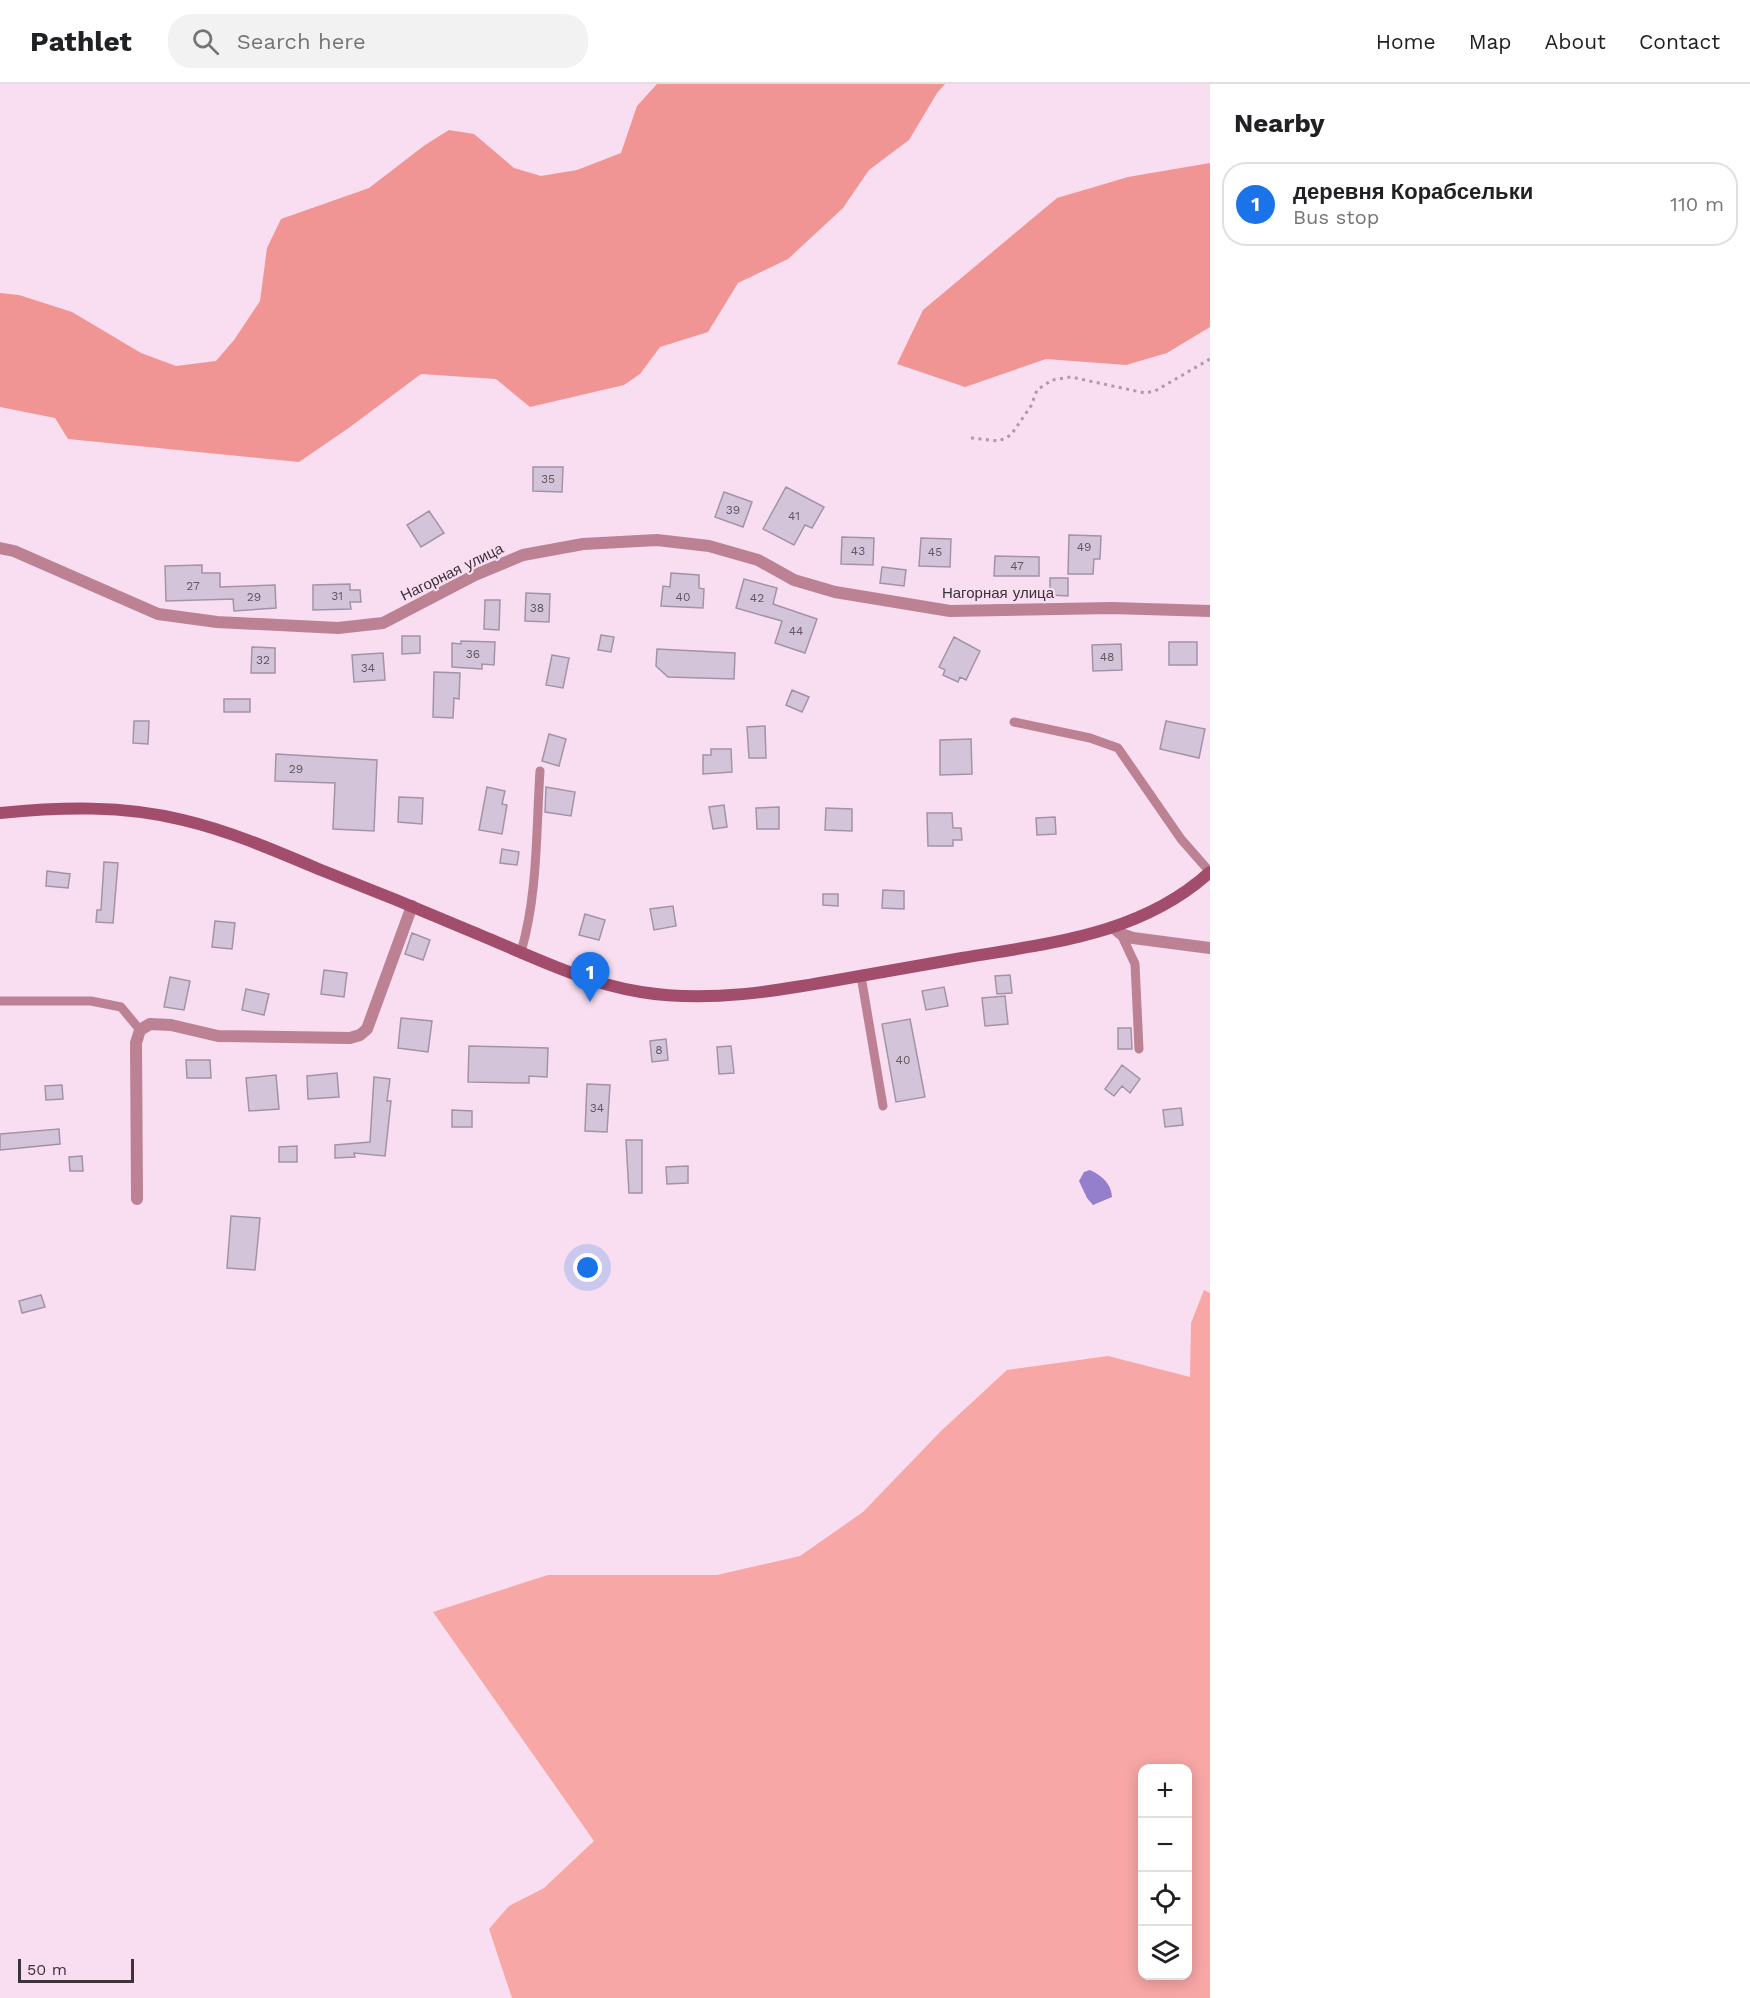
<!DOCTYPE html>
<html lang="en">
<head>
<meta charset="utf-8">
<style>
	body { margin:0; font-family:"Work Sans",sans-serif; background:#f2f2f2; color:#202124 }
	.controls { position:absolute; right:18px; bottom:18px; display:grid; overflow:hidden; border-radius:12px; box-shadow:0 3px 15px #0003 }
	.controls button { width:54px; height:54px; display:grid; place-items:center; padding:0; border:0; border-bottom:2px solid #e0e0e0; background:#fff; color:#202124; font:30px sans-serif }
	.scale { position:absolute; left:18px; bottom:15px; width:116px; box-sizing:border-box; padding-left:6px; border:3px solid #3c3239; border-top:0; font-size:16px; line-height:21px; white-space:nowrap; color:#3c3239; -webkit-text-stroke:4px #f8def0; paint-order:stroke }
	.you { position:absolute; left:588px; top:1184px; width:21px; height:21px; margin:-15px; border:4px solid #fff; border-radius:50%; background:#1a73e8; box-shadow:0 0 0 9px #1a73e833 }
	.badge { display:grid; place-items:center; width:39px; height:39px; border-radius:50%; background:#1a73e8; color:#fff; font-size:20px; font-weight:700 }
	.pin { position:absolute; translate:-50% -50px; filter:drop-shadow(0 2px 3px #0008) }
	.pin::after { content:''; position:absolute; top:32px; width:21px; height:18px; background:inherit; clip-path:polygon(0 0,100% 0,50% 100%) }
	.list { margin:0; padding:0; list-style:none }
	h2 { display:flex; justify-content:space-between; align-items:center; height:78px; margin:0; padding:0 24px; font-size:26px }
	h2 small { font-size:20px; font-weight:400; color:#757577 }
	.list li { display:grid; grid-template-columns:39px 1fr auto; gap:18px; align-items:center; box-sizing:border-box; height:84px; margin:0 12px 12px; padding:0 12px; border:2px solid #e0e0e0; border-radius:24px }
	.list b { display:block; font-size:22px; white-space:nowrap }
	.list p { margin:0; font-size:20px; white-space:nowrap; color:#757577 }
	.list em { font-size:20px; font-style:normal; color:#757577 }
	.icon { flex:none; width:33px; height:33px; fill:none; stroke:currentColor; stroke-width:2; stroke-linecap:round; stroke-linejoin:round }
	.map { position:relative; flex:none; width:1210px; height:1914px; overflow:hidden }
	header { display:flex; align-items:center; gap:36px; box-sizing:border-box; height:84px; padding:0 30px; background:#fff; border-bottom:2px solid #e0e0e0 }
	header strong { font-size:28px }
	nav { display:flex; gap:33px; margin-inline-start:auto; font-size:21px }
	.search { width:420px; height:54px; background:#f2f2f2; display:flex; align-items:center; gap:15px; box-sizing:border-box; padding:0 21px; border-radius:24px; color:#757577; font-size:22px }
	main { display:flex }
	aside { flex:1; background:#fff }
	.map>svg:first-child { display:block }
	.green { fill:#f7a7a6; fill-rule:evenodd }
	.forest { fill:#f19494 }
	.water { fill:#937fcb }
	.building { fill:#d4c4da; stroke:#a393a9; stroke-width:1.5 }
	.lines { fill:none; stroke-linecap:round; stroke-linejoin:round }
	.path { stroke:#ae9aa8; stroke-width:3; stroke-dasharray:3 4.5; stroke-linecap:butt }
	.lane { stroke:#bd8194; stroke-width:9 }
	.street { stroke:#bd8194; stroke-width:12 }
	.secondary { stroke:#a24d6c; stroke-width:12 }
	.labels { text-anchor:middle; stroke-width:4.5; stroke-linejoin:round; paint-order:stroke }
	.number-label { font-size:12px; fill:#625661 }
	.street-label { font-size:15px; fill:#3c3239; stroke:#f8def0 }
</style>
</head>
<body>
<header>
<strong>Pathlet</strong>
<div class="search"><svg class="icon" aria-label="search" viewBox="0 0 24 24"><circle cx="10" cy="10" r="6"/><path d="M15 15l6 6"/></svg>Search here</div>
<nav><a>Home</a><a>Map</a><a>About</a><a>Contact</a></nav>
</header>
<main>
<div class="map">
<svg width="1210" height="1914" viewBox="0 0 1210 1914">
	<rect width="100%" height="100%" fill="#f8def0"/>
	<path class="green" d="M1204,1206L1210,1209V1914H512L489,1845L509,1822L544,1804L594,1757L433,1528L548,1491H717L800,1472L863,1428L941,1347L1007,1286L1108,1272L1190,1293L1191,1239ZM1142,1684H1188V1892H1142Z"/>
	<path class="forest" d="M657,0H945L937,9L909,56L869,86L843,124L788,175L738,199L708,248L660,263L640,290L624,301L530,323L496,295L421,290L350,343L299,378L68,355L55,334L0,323V209L19,211L72,228L141,269L176,282L216,277L234,256L260,217L267,164L281,135L369,104L425,61L449,46L474,50L514,84L541,92L577,86L621,69L637,22Z
		M1210,79V243L1167,269L1126,281L1046,275L965,303L897,280L923,226L1057,114L1128,93Z"/>
	<path class="water" d="M1090,1086C1102,1092 1111,1099 1112,1113L1093,1121L1087,1114L1079,1097L1084,1088Z"/>
	<path class="building" d="M533,383H563L562,408L533,407Z
		M786,403L824,423L812,444L805,441L794,461L763,445Z
		M724,408L752,418L743,443L715,433Z
		M429,427L444,449L421,463L407,441Z
		M1069,451L1101,452L1100,475H1094L1093,490H1068Z
		M842,453L874,454L873,481L841,480Z
		M921,454L951,455L950,483L919,482Z
		M995,472L1039,473V492H994Z
		M202,481V489H220V503L275,501L276,524L234,527L233,515L166,517L165,482Z
		M882,483L906,486L904,502L880,499Z
		M671,489L699,491V504L704,505L703,524L661,522L663,502L670,503Z
		M1050,494H1068V512L1050,511Z
		M744,495L777,504L773,520L817,535L805,569L775,559L782,537L736,524Z
		M350,500V506H360L361,518H350L351,525L313,526V501Z
		M526,509L550,510L549,538L525,537Z
		M485,516H500L499,546L484,545Z
		M601,551L614,553L611,568L598,566Z
		M402,552H420V569L402,570Z
		M954,553L980,567L966,596L960,593L958,598L943,591L945,586L939,583Z
		M461,557L495,558L494,581L482,580V585L452,583V559L461,560Z
		M1169,558H1197V581H1169Z
		M1121,560L1122,586L1093,587L1092,561Z
		M252,563L275,564V589H251Z
		M657,565L735,569L734,595L668,593L656,582Z
		M383,569L385,596L354,598L352,571Z
		M552,571L569,574L563,604L546,601Z
		M434,588L460,589L459,615L454,614L453,634L433,633Z
		M792,606L809,613L802,628L786,621Z
		M224,615H250V628H224Z
		M134,637H149L148,660L133,659Z
		M1166,637L1205,645L1199,674L1160,665Z
		M765,642L766,674H749L747,643Z
		M549,650L566,655L559,682L542,677Z
		M971,655L972,690L940,691V656Z
		M711,665H731L732,688L703,690V671H711Z
		M276,670L377,676L374,747L333,745L335,699L275,697Z
		M487,703L505,707L502,720L507,721L502,750L479,746Z
		M546,703L575,708L571,732L545,728Z
		M399,713L423,714L422,740L398,738Z
		M724,721L727,743L713,745L709,723Z
		M779,723V745H757L756,724Z
		M826,724L852,725V747L825,746Z
		M927,729H952L953,744H961L962,756H953V762H928Z
		M1055,733L1056,750L1037,751L1036,734Z
		M502,765L519,768L517,781L500,779Z
		M104,778L118,779L113,839L96,838L97,826H101Z
		M47,787L70,790L68,804L46,802Z
		M883,806L904,807V825L882,824Z
		M823,810H838V822L823,821Z
		M673,822L676,842L654,846L650,825Z
		M585,830L605,836L599,856L579,851Z
		M215,837L235,839L232,865L212,863Z
		M412,849L430,856L423,876L405,870Z
		M324,886L347,889L344,913L321,910Z
		M1010,891L1012,909L997,910L995,892Z
		M170,893L190,897L184,926L164,923Z
		M944,903L948,922L926,926L922,907Z
		M246,905L269,910L264,931L242,926Z
		M1005,912L1008,940L985,942L982,914Z
		M401,934L432,937L428,968L398,964Z
		M910,935L925,1013L896,1018L882,940Z
		M1118,944H1131L1132,965H1118Z
		M666,955L668,976L652,978L650,957Z
		M469,962L548,964L547,993L529,992V999L468,998Z
		M731,962L734,989L719,990L717,963Z
		M186,976H210L211,994H187Z
		M1122,981L1140,995L1130,1009L1122,1002L1114,1012L1105,1005Z
		M337,989L339,1013L308,1015L307,992Z
		M276,991L279,1025L249,1027L246,994Z
		M374,993L390,995L387,1017H391L385,1072L354,1069L355,1073L335,1074V1061L370,1058Z
		M587,1000L610,1001L607,1048L585,1047Z
		M62,1001L63,1015L46,1016L45,1002Z
		M1181,1024L1183,1041L1165,1043L1163,1026Z
		M452,1026L472,1027V1043H452Z
		M59,1045L60,1060L0,1066V1050Z
		M626,1056H642V1109H629Z
		M297,1062V1078H279V1063Z
		M82,1072L83,1087H70L69,1073Z
		M688,1082V1099L667,1100L666,1083Z
		M231,1132L260,1134L255,1186L227,1184Z
		M41,1211L45,1223L22,1229L19,1217Z"/>
	<g class="lines">
		<path class="path" d="M971,354L999,357L1011,351L1031,322L1037,306L1052,296L1071,293L1145,309L1155,307L1210,275"/>
		<path class="lane" d="M1014,638L1090,654L1118,664L1181,755L1210,788
			M1121,850L1135,880L1139,965
			M521,868C538,810 536,747 540,687
			M861,892L883,1022
			M0,917H91L121,923L140,946"/>
		<path class="street" d="M0,464L14,467L158,530L217,538L338,544L383,539L475,491L523,471L583,460L657,456L709,462L758,476L794,496L835,508L950,527L1112,524L1210,527
			M1114,844L1121,850L1133,854L1210,864
			M137,1115L136,959L140,946L150,940L171,941L218,952L350,954L360,951L367,945L412,822"/>
		<path class="secondary" d="M0,729C61,723 123,721 183,736C230,747 276,767 321,786C370,805 419,825 468,846C525,869 580,898 641,908C708,919 777,907 843,895C883,888 922,881 962,874C1050,859 1141,851 1210,788"/>
	</g>
	<g class="labels">
		<g class="number-label">
			<text x="548" y="399">35</text>
			<text x="733" y="430">39</text>
			<text x="794" y="436">41</text>
			<text x="1084" y="467">49</text>
			<text x="858" y="471">43</text>
			<text x="935" y="472">45</text>
			<text x="1017" y="486">47</text>
			<text x="193" y="506">27</text>
			<text x="337" y="516">31</text>
			<text x="254" y="517">29</text>
			<text x="683" y="517">40</text>
			<text x="757" y="518">42</text>
			<text x="537" y="528">38</text>
			<text x="796" y="551">44</text>
			<text x="473" y="574">36</text>
			<text x="1107" y="577">48</text>
			<text x="263" y="580">32</text>
			<text x="368" y="588">34</text>
			<text x="296" y="689">29</text>
			<text x="659" y="970">8</text>
			<text x="903" y="980">40</text>
			<text x="597" y="1028">34</text>
		</g>
		<g class="street-label">
			<text transform="translate(452 488) rotate(-26)" y="5">Нагорная улица</text>
			<text x="998" y="514">Нагорная улица</text>
		</g>
	</g>
</svg>
<div class="controls">
<button>+</button>
<button>−</button>
<button><svg class="icon" aria-label="locate" viewBox="0 0 24 24"><circle cx="12" cy="12" r="6"/><path d="M12 2v4M12 18v4M2 12h4M18 12h4"/></svg></button>
<button><svg class="icon" aria-label="layers" viewBox="0 0 24 24"><path d="M12 4l9 5-9 5-9-5zM3 14l9 5 9-5"/></svg></button>
</div>
<div class="scale">50 m</div>
<div class="you"></div>
<div class="pin badge" style="left:590px;top:918px">1</div>
</div>
<aside>
<h2>Nearby<small></small></h2>
<ul class="list">
<li><span class="badge">1</span><div><b>деревня Корабсельки</b><p>Bus stop</p></div><em>110 m</em></li>
</ul>
</aside>
</main>
</body>
</html>
